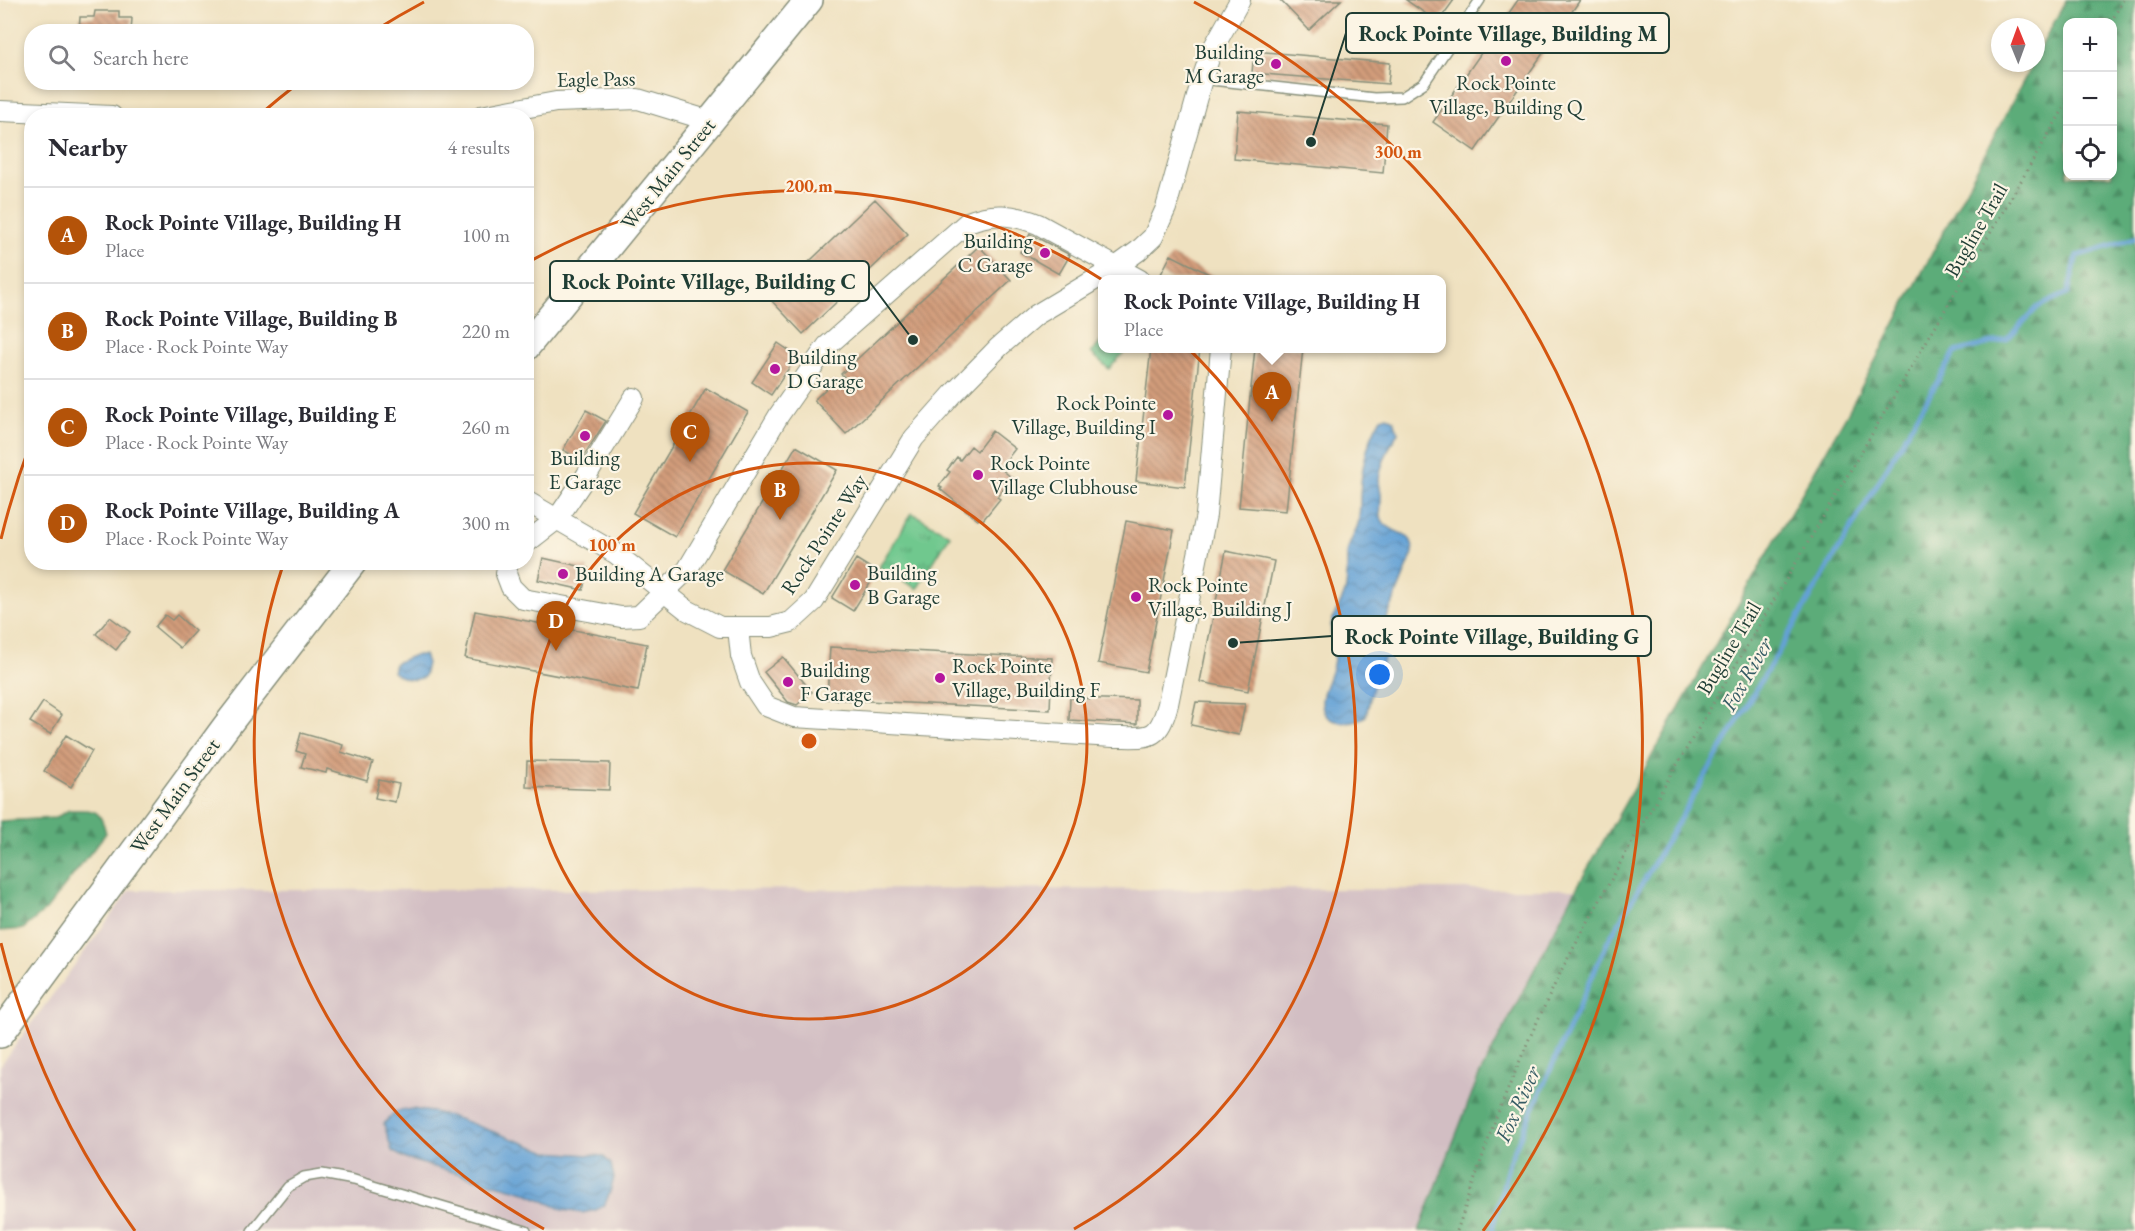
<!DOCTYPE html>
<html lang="en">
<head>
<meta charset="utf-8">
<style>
	body { margin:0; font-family:"EB Garamond",serif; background:#f7f7f7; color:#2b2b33 }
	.controls { position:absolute; right:18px; top:18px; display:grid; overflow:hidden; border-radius:12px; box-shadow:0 3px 9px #0003 }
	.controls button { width:54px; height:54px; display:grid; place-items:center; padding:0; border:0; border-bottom:2px solid #e1e1e2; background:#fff; color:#2b2b33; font:30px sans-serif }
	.compass { position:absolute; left:1991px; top:18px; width:54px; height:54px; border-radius:50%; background:#fff; box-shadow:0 3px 9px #0003; rotate:359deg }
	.you { position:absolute; left:1380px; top:675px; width:21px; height:21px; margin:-15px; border:4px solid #fff; border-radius:50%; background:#1a73e8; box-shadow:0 0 0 9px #1a73e833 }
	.badge { display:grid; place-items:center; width:39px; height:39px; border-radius:50%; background:#b45309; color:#fff; font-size:20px; font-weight:700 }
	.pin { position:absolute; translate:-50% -50px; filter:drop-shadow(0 2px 3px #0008) }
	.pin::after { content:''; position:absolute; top:32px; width:21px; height:18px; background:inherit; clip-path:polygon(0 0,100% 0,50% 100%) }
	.popup { position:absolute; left:1098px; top:275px; width:348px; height:78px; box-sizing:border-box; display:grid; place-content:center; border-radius:12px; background:#fff; filter:drop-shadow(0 2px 4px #0005); font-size:20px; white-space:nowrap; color:#7c7c81 }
	.popup b { font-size:22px; color:#2b2b33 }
	.popup::after { content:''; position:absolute; left:50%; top:100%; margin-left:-12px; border:12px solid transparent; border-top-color:#fff }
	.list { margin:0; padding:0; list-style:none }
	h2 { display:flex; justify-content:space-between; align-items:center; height:78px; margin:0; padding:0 24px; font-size:26px }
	h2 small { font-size:20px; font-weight:400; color:#7c7c81 }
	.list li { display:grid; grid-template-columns:39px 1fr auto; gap:18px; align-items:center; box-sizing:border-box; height:96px; padding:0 24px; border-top:2px solid #e1e1e2 }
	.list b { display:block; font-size:22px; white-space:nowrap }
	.list p { margin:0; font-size:20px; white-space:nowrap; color:#7c7c81 }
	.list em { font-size:20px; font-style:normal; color:#7c7c81 }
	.icon { flex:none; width:33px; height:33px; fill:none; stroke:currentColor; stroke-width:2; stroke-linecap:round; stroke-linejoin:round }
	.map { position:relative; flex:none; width:2135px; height:1231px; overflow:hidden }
	.search { position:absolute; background:#fff; box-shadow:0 3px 9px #0003; left:24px; top:24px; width:510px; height:66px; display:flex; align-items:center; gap:15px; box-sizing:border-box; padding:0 21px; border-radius:24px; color:#7c7c81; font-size:22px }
	.panel { position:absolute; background:#fff; box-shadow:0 3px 9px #0003; left:24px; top:108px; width:510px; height:462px; border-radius:24px }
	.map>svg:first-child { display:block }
	.industrial { fill:#d2bec3 }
	.forest { fill:url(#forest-firs); stroke:#3d7456; stroke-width:1.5; fill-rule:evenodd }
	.park { fill:url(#park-tufts); stroke:#478261; stroke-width:1.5 }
	.water { fill:url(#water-waves); stroke:#426f84; stroke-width:1.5 }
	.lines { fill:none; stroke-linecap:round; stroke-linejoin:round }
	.stream { stroke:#64a1d5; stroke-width:5 }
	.building { fill:url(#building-back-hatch) }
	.service-casing { stroke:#878f7a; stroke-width:12 }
	.minor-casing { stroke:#878f7a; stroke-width:22 }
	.secondary-casing { stroke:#878f7a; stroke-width:30 }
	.path { stroke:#878f7a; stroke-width:3; stroke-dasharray:1.5 4.5; stroke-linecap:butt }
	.service { stroke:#fff; stroke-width:9 }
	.minor { stroke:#fff; stroke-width:20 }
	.secondary { stroke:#fff; stroke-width:27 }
	.ring { fill:none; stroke:#d45610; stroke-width:3 }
	.poi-dot { fill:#b5179e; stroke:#fcf5e5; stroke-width:2 }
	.labels { text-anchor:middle; stroke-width:4.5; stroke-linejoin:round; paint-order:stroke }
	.poi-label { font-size:21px; fill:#1f3d34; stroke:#fcf5e5; text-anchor:start }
	.street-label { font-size:21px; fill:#1f3d34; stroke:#fcf5e5 }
	.water-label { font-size:22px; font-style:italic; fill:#345b64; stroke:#fcf5e5 }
	.centre { fill:#d45610; stroke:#fcf5e5; stroke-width:3 }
	.ring-label { font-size:18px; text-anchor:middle; font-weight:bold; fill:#d45610; stroke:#fcf5e5; stroke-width:4.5; stroke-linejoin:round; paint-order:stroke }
	.leader { fill:none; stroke:#1f3d34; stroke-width:2 }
	.callout-dot { fill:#1f3d34; stroke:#fcf5e5; stroke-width:2 }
	.callout { fill:#fcf5e5; stroke:#1f3d34; stroke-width:2 }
	.callout-label { font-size:22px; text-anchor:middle; font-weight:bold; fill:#1f3d34 }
</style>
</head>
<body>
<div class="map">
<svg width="2135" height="1231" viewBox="0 0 2135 1231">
	<defs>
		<pattern id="forest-firs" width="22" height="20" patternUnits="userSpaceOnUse" patternTransform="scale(1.5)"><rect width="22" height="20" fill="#5bac79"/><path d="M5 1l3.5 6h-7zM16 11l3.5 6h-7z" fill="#4b8d64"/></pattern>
		<pattern id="park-tufts" width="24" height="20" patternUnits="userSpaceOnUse" patternTransform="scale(1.5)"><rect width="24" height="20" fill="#6fc88e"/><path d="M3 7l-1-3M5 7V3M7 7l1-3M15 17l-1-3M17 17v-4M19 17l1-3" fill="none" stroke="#5ba475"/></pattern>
		<pattern id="water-waves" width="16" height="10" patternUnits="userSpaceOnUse" patternTransform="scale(1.5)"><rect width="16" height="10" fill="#64a1d5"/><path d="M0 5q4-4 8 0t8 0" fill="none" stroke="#5284ae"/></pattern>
		<pattern id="building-back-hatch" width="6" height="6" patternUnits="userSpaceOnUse" patternTransform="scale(1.5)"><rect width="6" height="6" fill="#d29c7a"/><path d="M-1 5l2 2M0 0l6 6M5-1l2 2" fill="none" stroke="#aa8065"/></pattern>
	</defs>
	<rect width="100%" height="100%" fill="#fcf5e5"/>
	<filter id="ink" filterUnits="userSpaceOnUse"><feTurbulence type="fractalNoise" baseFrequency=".0167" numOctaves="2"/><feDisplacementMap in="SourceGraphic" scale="12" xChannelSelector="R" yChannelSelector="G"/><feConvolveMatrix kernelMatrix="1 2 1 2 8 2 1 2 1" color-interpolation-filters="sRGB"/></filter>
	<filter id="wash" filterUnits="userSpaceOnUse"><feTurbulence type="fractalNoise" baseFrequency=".008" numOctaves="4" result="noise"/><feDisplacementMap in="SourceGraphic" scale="24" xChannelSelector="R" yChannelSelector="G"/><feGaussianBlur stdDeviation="1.35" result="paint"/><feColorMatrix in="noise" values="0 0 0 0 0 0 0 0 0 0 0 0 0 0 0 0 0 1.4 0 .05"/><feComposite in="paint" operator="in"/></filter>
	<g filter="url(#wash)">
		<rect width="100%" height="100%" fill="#efe1c0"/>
		<path class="industrial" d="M1576,889L1478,1078L1419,1231H0V1066L130,890Z"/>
		<path class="forest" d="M2066,0H2135V1231H1419L1478,1078L1576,889L1847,414L2033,63H2036V56ZM2068,22H2112V176H2068Z
			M69,810C94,810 100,807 106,833L46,910L23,929L0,931V821L55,818Z"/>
		<path class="park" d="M1102,341V348L1127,349L1109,369L1091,353Z
			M912,513L950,535L917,589L879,567Z"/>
		<path class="water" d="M1387,416L1394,420L1398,432C1389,447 1381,463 1379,480C1379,487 1382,493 1381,499C1381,508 1378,518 1386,525C1399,536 1414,532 1413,553L1387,618L1388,649L1374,682L1366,716C1354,723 1328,727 1323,709C1318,692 1334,675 1334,657C1334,647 1331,638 1331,629C1331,616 1340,607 1344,595C1349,582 1346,568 1347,554C1348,543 1355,535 1358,524C1360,515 1360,506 1360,497C1361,470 1367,441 1381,418Z
			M415,655H424L427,663L424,677C412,682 403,679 393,672L395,663Z
			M412,1109L438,1113L462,1120L548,1152L603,1156L611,1164L614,1178L610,1192L605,1204L596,1210L582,1213L563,1210L525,1192L406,1159L392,1151L384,1124L395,1112Z"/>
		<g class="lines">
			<path class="stream" d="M1492,1231L1509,1162L1608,941L1955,352L2007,339L2038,307L2068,293L2077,256L2135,238"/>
		</g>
		<g id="blocks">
			<path class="building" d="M1280,0H1341L1309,30Z
				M1406,0H1454L1438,22Z
				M1518,0H1580L1475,151L1433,122Z
				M95,11H119V18H132L131,32H79L80,17H94Z
				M1254,51L1390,63L1388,84L1252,73Z
				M1238,111L1387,124L1383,173L1234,159Z
				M875,199L908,234L803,334L770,299Z
				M1030,234L1070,255L1059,274L1020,252Z
				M979,246L1011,280L846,434L814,400L834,381L847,390L852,385L841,374Z
				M1171,255L1219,279H1171L1161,274Z
				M778,343L797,356L771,395L752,382Z
				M1151,348H1200L1185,487L1136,481Z
				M1255,348H1303L1286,511L1239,507Z
				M706,388L748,412L675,537L633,513Z
				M586,410L606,421L581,460L563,450Z
				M992,431L1015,449L1000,468L1012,478L997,497L1000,499L983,520L980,518L978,520L940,489L942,488L939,486L950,472L947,470L957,457L960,460L971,446L977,451Z
				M796,446L837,470L763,594L722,570Z
				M1126,521L1174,530L1146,672L1098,663Z
				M1226,551L1274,561L1248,691L1200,682Z
				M543,558L588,568L583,590L538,580Z
				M856,559L877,572L853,611L832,598Z
				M475,611L647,644L638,691L465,658Z
				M165,615L172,620L177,615L195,631L180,648L155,627Z
				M110,617L130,632L116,650L96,634Z
				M830,647L1052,658L1050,710L827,699Z
				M783,657L812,692L797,705L788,702L764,672Z
				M1070,698L1137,700V724L1069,720Z
				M43,702L62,715L50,734L30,722Z
				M1196,702L1245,704L1239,735L1191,725Z
				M301,733L343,745L341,752L373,762L367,781L327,769L326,773L301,767L305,754L296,751Z
				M66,735L92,751L71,787L44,771Z
				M527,761L610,763L609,790L526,787Z
				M379,780L399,784L395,802L375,798Z"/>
		</g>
	</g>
	<g filter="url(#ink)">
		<use href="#blocks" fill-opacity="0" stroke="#878f7a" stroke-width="1.5"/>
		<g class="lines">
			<defs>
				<path id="service" d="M1202,79L1374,98L1402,97L1424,83L1480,0
					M252,1231L288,1186L304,1177L322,1174L354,1180L526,1231"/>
				<path id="minor" d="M0,111L112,116
					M481,116L556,102L638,99L710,121
					M526,501L615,553L687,610L720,627H771L791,622L814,601L914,438L953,394L999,347L1036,315L1116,267L1138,251L1153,237L1166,208L1202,79L1212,50L1240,0
					M526,543L557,519L586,476L634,398
					M508,562L506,574L511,587L523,599L621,617L639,616L687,570L779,415L827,346L968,222C993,212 1012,214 1038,224L1140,280
					M738,628L741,656L750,682L766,706L794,717L1113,737C1149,737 1158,742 1168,704L1206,515L1221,348"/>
				<path id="secondary" d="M526,347L809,0
					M0,1034L225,728L353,562"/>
			</defs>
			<use href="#service" class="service-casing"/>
			<use href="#minor" class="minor-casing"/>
			<use href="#secondary" class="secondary-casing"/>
			<path class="path" d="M2111,22L2123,0
				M1457,1231L1495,1120L1529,1039L1562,969L1638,831L2068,101"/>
			<use href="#service" class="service"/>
			<use href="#minor" class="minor"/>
			<use href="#secondary" class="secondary"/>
		</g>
	</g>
	<g class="ring">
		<circle cx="809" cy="741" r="278"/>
		<path d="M544 1229A555 555 0 0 1 283 565M527 263A555 555 0 1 1 1074 1229"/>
		<path d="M135 1231A833 833 0 0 1 1 943M1 539A833 833 0 0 1 31 442M263 112A833 833 0 0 1 296 85M374 31A833 833 0 0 1 424 2M1194 2A833 833 0 0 1 1483 1231"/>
	</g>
	<g class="poi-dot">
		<circle cx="1506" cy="61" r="6"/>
		<circle cx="1276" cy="64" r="6"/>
		<circle cx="1045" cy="253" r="6"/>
		<circle cx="775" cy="369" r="6"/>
		<circle cx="1168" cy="415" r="6"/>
		<circle cx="585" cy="436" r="6"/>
		<circle cx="978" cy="475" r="6"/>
		<circle cx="563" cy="574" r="6"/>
		<circle cx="855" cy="585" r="6"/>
		<circle cx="1136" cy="597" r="6"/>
		<circle cx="940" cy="678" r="6"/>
		<circle cx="788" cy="682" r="6"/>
	</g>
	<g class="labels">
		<g class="poi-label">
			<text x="1264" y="59" text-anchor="end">Building<tspan x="1264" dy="24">M Garage</tspan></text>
			<text x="1506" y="90" text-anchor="middle">Rock Pointe<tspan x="1506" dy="24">Village, Building Q</tspan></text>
			<text x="1033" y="248" text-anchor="end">Building<tspan x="1033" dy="24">C Garage</tspan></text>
			<text x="787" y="364">Building<tspan x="787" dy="24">D Garage</tspan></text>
			<text x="1156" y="410" text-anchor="end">Rock Pointe<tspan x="1156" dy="24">Village, Building I</tspan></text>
			<text x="585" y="465" text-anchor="middle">Building<tspan x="585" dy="24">E Garage</tspan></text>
			<text x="990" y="470">Rock Pointe<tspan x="990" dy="24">Village Clubhouse</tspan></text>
			<text x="867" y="580">Building<tspan x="867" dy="24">B Garage</tspan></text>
			<text x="575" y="581">Building A Garage</text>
			<text x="1148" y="592">Rock Pointe<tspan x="1148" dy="24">Village, Building J</tspan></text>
			<text x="952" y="673">Rock Pointe<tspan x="952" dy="24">Village, Building F</tspan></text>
			<text x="800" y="677">Building<tspan x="800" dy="24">F Garage</tspan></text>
		</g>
		<g class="street-label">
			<text transform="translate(596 79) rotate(-1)" y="7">Eagle Pass</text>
			<text transform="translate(668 174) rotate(-51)" y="7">West Main Street</text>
			<text transform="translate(1976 230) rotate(-60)" y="7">Bugline Trail</text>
			<text transform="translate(824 534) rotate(-57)" y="7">Rock Pointe Way</text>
			<text transform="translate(1729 648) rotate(-59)" y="7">Bugline Trail</text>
			<text transform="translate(175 796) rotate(-54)" y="7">West Main Street</text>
		</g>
		<g class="water-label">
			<text transform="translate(1746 674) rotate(-60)" y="8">Fox River</text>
			<text transform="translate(1517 1104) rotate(-66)" y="8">Fox River</text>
		</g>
	</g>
	<circle cx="809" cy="741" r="9" class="centre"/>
	<g class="ring-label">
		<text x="1398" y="158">300 m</text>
		<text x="809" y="192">200 m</text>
		<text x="612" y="551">100 m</text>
	</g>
	<path class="leader" d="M1311 142L1346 33M913 340L869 281M1233 643L1332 636"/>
	<g class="callout-dot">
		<circle cx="1311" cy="142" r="6"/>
		<circle cx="913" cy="340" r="6"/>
		<circle cx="1233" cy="643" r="6"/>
	</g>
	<g class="callout">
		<rect x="1346" y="13" width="323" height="40" rx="6"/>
		<rect x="550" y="261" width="319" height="40" rx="6"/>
		<rect x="1332" y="616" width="319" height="40" rx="6"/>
	</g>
	<g class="callout-label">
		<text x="1508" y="41">Rock Pointe Village, Building M</text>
		<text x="709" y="289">Rock Pointe Village, Building C</text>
		<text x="1492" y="644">Rock Pointe Village, Building G</text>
	</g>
</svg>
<div class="controls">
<button>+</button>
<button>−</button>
<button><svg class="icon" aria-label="locate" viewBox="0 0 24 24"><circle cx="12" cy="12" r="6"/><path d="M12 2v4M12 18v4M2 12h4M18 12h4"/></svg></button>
</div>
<svg class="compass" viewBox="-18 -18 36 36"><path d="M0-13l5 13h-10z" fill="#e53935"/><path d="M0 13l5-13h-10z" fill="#7c7c81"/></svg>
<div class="you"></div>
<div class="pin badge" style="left:1272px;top:422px">A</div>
<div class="popup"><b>Rock Pointe Village, Building H</b>Place</div>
<div class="pin badge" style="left:780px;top:520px">B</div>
<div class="pin badge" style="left:690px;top:462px">C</div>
<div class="pin badge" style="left:556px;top:651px">D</div>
<div class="search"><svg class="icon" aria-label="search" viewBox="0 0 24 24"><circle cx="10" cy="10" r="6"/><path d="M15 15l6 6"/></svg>Search here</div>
<section class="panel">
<h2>Nearby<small>4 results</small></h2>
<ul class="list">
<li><span class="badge">A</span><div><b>Rock Pointe Village, Building H</b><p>Place</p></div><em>100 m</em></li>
<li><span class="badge">B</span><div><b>Rock Pointe Village, Building B</b><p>Place · Rock Pointe Way</p></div><em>220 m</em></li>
<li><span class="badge">C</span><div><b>Rock Pointe Village, Building E</b><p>Place · Rock Pointe Way</p></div><em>260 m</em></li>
<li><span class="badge">D</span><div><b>Rock Pointe Village, Building A</b><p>Place · Rock Pointe Way</p></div><em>300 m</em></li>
</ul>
</section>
</div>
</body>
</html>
